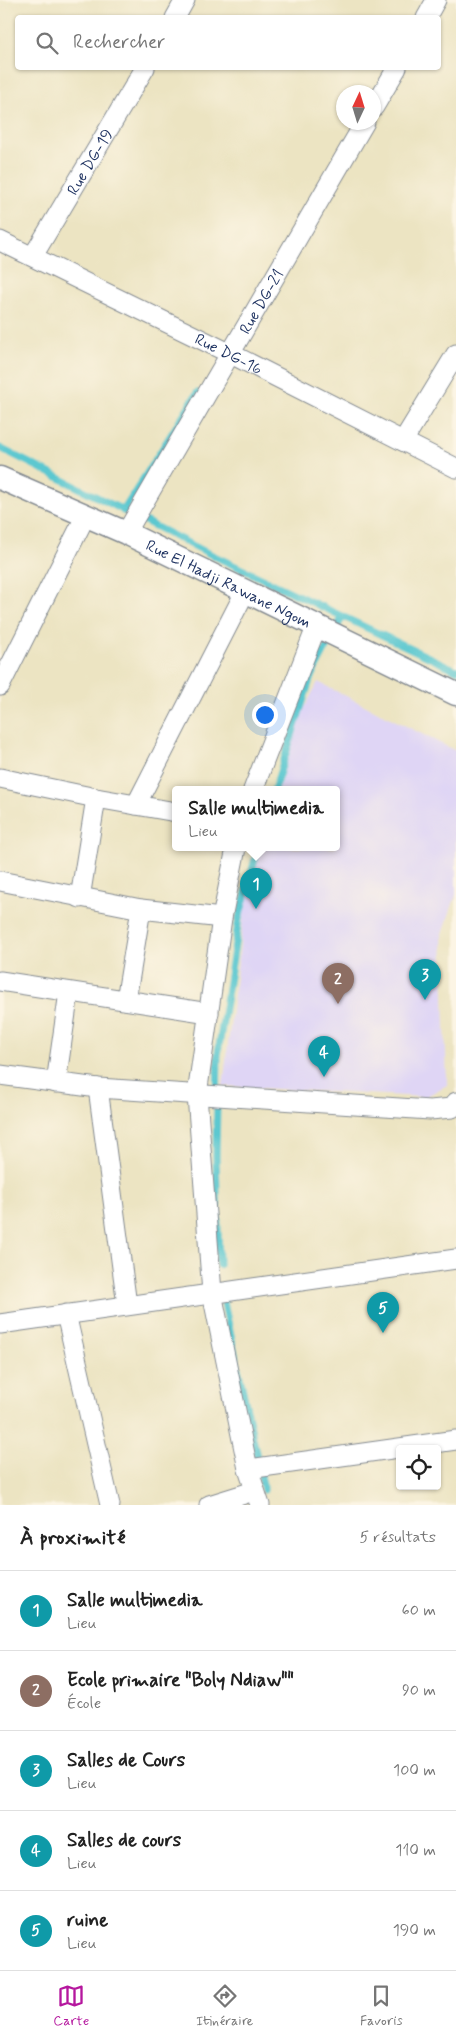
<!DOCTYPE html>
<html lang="fr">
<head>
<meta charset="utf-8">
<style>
	body { margin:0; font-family:Mynerve,sans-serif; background:#f2f2f2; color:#222 }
	.controls { position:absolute; right:15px; bottom:15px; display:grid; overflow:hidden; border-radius:5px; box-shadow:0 1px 4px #0004 }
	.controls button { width:45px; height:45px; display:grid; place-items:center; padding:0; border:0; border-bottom:1px solid #e0e0e0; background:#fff; color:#222; font:25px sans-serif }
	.compass { position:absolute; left:336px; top:85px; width:45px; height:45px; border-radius:50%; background:#fff; box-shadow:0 1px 4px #0004; rotate:4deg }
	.you { position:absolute; left:264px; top:714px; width:18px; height:18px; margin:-12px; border:4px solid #fff; border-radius:50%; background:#1a73e8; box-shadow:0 0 0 8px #1a73e833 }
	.badge { display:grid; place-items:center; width:32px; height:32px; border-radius:50%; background:#b5179e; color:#fff; font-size:16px; font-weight:700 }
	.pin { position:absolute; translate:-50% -41px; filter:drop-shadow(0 1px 2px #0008) }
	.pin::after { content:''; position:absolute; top:26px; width:18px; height:15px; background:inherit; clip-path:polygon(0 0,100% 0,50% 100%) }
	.popup { position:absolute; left:172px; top:786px; width:168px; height:65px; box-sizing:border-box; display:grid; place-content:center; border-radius:5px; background:#fff; filter:drop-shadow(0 1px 4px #0005); font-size:16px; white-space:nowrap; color:#767676 }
	.popup b { font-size:19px; color:#222 }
	.popup::after { content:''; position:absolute; left:50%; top:100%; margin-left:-10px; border:10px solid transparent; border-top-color:#fff }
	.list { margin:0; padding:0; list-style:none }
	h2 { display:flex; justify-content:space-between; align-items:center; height:65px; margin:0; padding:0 20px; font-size:21px }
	h2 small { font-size:16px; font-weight:400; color:#767676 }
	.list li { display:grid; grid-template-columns:32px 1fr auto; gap:15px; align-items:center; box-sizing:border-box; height:80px; padding:0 20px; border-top:1px solid #e0e0e0 }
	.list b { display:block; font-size:19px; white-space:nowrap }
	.list p { margin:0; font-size:16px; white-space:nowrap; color:#767676 }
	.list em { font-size:16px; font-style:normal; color:#767676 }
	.icon { flex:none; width:28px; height:28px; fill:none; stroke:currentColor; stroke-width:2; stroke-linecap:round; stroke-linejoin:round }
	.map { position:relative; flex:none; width:456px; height:1505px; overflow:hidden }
	.search { position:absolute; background:#fff; box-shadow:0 1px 4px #0004; left:15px; right:15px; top:15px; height:55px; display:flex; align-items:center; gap:12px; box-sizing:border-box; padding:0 18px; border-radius:5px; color:#767676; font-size:19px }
	.sheet { height:465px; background:#fff }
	nav { display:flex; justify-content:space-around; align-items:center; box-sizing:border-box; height:70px; border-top:1px solid #e0e0e0; background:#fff; font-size:14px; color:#767676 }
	nav a { display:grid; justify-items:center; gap:2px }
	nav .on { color:#b5179e }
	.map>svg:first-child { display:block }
	.built { fill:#dfd5f5 }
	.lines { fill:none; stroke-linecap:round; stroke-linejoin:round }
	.stream { stroke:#5bc8d0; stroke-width:7 }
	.minor-casing { stroke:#848a90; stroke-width:21 }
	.tertiary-casing { stroke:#848a90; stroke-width:25 }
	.minor { stroke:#fff; stroke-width:19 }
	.tertiary { stroke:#fff; stroke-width:22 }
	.labels { text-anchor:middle; stroke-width:4; stroke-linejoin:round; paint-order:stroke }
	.street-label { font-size:16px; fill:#1b2f5e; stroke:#fcf5e5 }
</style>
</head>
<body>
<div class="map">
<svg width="456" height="1505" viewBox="0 0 456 1505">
	<rect width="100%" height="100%" fill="#fcf5e5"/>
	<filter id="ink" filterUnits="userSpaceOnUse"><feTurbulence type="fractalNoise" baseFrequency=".02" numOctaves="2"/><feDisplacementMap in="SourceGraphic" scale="10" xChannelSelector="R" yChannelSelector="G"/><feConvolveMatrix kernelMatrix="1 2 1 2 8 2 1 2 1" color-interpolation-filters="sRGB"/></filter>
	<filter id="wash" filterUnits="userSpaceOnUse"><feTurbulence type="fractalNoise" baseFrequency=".0096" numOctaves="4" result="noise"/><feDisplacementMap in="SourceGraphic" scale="20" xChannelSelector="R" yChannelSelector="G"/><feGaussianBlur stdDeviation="1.12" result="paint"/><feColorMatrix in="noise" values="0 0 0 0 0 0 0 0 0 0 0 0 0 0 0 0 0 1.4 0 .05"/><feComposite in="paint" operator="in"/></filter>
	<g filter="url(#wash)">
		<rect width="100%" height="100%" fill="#ece4c2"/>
		<path class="built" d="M318,682L456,751V895L442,935L447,1085L425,1097L223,1086L247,885L259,848H336V790H278L303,711Z"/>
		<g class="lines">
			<path class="stream" d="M0,448L208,553L456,670
				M123,511L197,393
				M274,790L311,677L343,616
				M219,1265L216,1156L218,1053L239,918L258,848
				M222,1293L264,1490"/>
		</g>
	</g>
	<g filter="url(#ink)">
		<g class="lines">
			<defs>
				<g id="minor">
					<path d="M175,18L185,0"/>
					<path d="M426,18L436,0"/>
					<path d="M374,107L397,68"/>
					<path id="s1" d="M0,241L229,353L456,468"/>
					<path id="s2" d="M33,256L145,68"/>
					<path d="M403,441L456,354"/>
					<path id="s3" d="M126,533L365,122"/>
					<path d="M0,686L86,515"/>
					<path d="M0,778L96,798L176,812"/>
					<path d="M253,790L317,625"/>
					<path d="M136,805L245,592"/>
					<path d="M236,848L222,918L197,1095L212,1293L248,1469L260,1505"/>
					<path d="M0,881L141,909L222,918"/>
					<path d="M80,898L96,798"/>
					<path d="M0,981L209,1013"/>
					<path d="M126,1000L141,909"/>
					<path d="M0,1075L98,1088L430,1110L452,1108L456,1102"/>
					<path d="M56,1083L69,992"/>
					<path d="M98,1088L127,1305"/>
					<path d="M66,1314L110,1505"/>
					<path d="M0,1324L456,1259"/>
					<path d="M248,1469L456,1440"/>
					<path d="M209,1505L254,1491"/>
				</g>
				<g id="tertiary">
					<path id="s4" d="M0,478L126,533L456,694"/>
				</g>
			</defs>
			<use href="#minor" class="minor-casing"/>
			<use href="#tertiary" class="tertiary-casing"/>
			<use href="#minor" class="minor"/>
			<use href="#tertiary" class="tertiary"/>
		</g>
	</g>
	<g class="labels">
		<g class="street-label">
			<text dy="6" stroke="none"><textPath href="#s2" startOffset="110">Rue DG-19</textPath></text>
			<text dy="6" stroke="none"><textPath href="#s3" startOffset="268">Rue DG-21</textPath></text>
			<text dy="6" stroke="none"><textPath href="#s1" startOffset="255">Rue DG-16</textPath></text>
			<text dy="6" stroke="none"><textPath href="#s4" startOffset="252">Rue El Hadji Rawane Ngom</textPath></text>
		</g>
	</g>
</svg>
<div class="controls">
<button><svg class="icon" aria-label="locate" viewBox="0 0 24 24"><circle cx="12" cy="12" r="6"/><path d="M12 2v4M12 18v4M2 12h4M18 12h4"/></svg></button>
</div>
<svg class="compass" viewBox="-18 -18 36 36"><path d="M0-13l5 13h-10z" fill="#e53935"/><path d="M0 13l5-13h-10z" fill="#767676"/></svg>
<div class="you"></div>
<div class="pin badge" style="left:256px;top:909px;background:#0f9aa8">1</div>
<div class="popup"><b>Salle multimedia</b>Lieu</div>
<div class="pin badge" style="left:338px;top:1004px;background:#8d6e63">2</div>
<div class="pin badge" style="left:425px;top:1000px;background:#0f9aa8">3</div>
<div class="pin badge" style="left:324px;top:1077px;background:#0f9aa8">4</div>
<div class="pin badge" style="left:383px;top:1333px;background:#0f9aa8">5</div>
<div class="search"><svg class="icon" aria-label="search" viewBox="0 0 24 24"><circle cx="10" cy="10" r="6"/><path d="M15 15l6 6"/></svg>Rechercher</div>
</div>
<section class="sheet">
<h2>À proximité<small>5 résultats</small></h2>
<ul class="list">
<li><span class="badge" style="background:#0f9aa8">1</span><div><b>Salle multimedia</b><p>Lieu</p></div><em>60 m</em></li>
<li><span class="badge" style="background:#8d6e63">2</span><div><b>Ecole primaire &quot;Boly Ndiaw&quot;&quot;</b><p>École</p></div><em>90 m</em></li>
<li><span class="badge" style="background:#0f9aa8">3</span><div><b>Salles de Cours</b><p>Lieu</p></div><em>100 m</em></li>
<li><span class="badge" style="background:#0f9aa8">4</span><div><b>Salles de cours</b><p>Lieu</p></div><em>110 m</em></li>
<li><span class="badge" style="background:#0f9aa8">5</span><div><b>ruine</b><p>Lieu</p></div><em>190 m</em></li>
</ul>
</section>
<nav>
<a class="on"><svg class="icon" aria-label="map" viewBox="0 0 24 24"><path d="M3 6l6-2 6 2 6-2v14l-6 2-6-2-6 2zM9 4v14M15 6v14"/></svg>Carte</a>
<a><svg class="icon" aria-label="directions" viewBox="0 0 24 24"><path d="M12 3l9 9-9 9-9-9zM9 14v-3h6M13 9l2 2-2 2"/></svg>Itinéraire</a>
<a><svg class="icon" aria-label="saved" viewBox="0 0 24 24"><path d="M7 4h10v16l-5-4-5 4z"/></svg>Favoris</a>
</nav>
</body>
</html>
